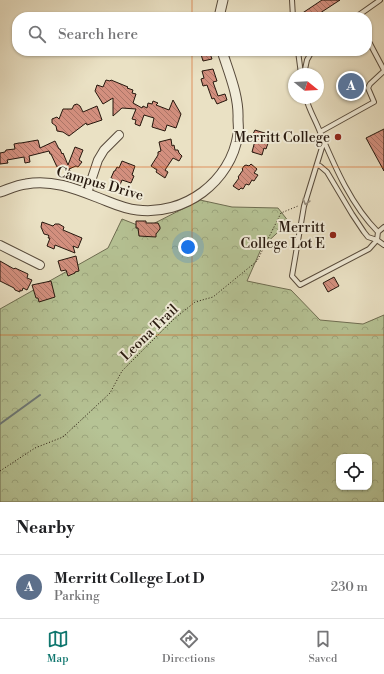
<!DOCTYPE html>
<html lang="en">
<head>
<meta charset="utf-8">
<style>
	body { margin:0; font-family:"Libre Bodoni",serif; background:#f6f6f6; color:#202124 }
	.controls { position:absolute; right:12px; bottom:12px; display:grid; overflow:hidden; border-radius:8px; box-shadow:0 1px 3px #0004 }
	.controls button { width:36px; height:36px; display:grid; place-items:center; padding:0; border:0; border-bottom:1px solid #e0e0e0; background:#fff; color:#202124; font:20px sans-serif }
	.compass { position:absolute; left:288px; top:68px; width:36px; height:36px; border-radius:50%; background:#fff; box-shadow:0 1px 3px #0004; rotate:108deg }
	.you { position:absolute; left:188px; top:247px; width:14px; height:14px; margin:-10px; border:3px solid #fff; border-radius:50%; background:#1a73e8; box-shadow:0 0 0 6px #1a73e833 }
	.badge { display:grid; place-items:center; width:26px; height:26px; border-radius:50%; background:#0f766e; color:#fff; font-size:13px; font-weight:700 }
	.pin { position:absolute; translate:-50% -50%; border:2px solid #fff; box-shadow:0 1px 4px #0006 }
	.list { margin:0; padding:0; list-style:none }
	h2 { display:flex; justify-content:space-between; align-items:center; height:52px; margin:0; padding:0 16px; font-size:17px }
	h2 small { font-size:13px; font-weight:400; color:#757577 }
	.list li { display:grid; grid-template-columns:26px 1fr auto; gap:12px; align-items:center; box-sizing:border-box; height:64px; padding:0 16px; border-top:1px solid #e0e0e0 }
	.list b { display:block; font-size:15px; white-space:nowrap }
	.list p { margin:0; font-size:13px; white-space:nowrap; color:#757577 }
	.list em { font-size:13px; font-style:normal; color:#757577 }
	.icon { flex:none; width:22px; height:22px; fill:none; stroke:currentColor; stroke-width:2; stroke-linecap:round; stroke-linejoin:round }
	.map { position:relative; flex:none; width:384px; height:502px; overflow:hidden }
	.search { position:absolute; background:#fff; box-shadow:0 1px 3px #0004; left:12px; right:12px; top:12px; height:44px; display:flex; align-items:center; gap:10px; box-sizing:border-box; padding:0 14px; border-radius:16px; color:#757577; font-size:15px }
	.sheet { height:116px; background:#fff }
	nav { display:flex; justify-content:space-around; align-items:center; box-sizing:border-box; height:56px; border-top:1px solid #e0e0e0; background:#fff; font-size:11px; color:#757577 }
	nav a { display:grid; justify-items:center; gap:2px }
	nav .on { color:#0f766e }
	.map>svg:first-child { display:block }
	.forest { fill:url(#forest-crowns); stroke:#6e6d51; fill-rule:evenodd }
	.lines { fill:none; stroke-linecap:round; stroke-linejoin:round }
	.stream { stroke:#6d7978; stroke-width:2 }
	.building { fill:url(#building-back-hatch); stroke:#26170d }
	.service-casing { stroke:#574a3b; stroke-width:6 }
	.minor-casing { stroke:#574a3b; stroke-width:10 }
	.tertiary-casing { stroke:#574a3b; stroke-width:11 }
	.path { stroke:#26170d; stroke-width:1; stroke-dasharray:1 2; stroke-linecap:butt }
	.service { stroke:#f1ecd9; stroke-width:4 }
	.minor { stroke:#f1ecd9; stroke-width:8 }
	.tertiary { stroke:#f1ecd9; stroke-width:9 }
	.oneway { stroke:#968c7d }
	.grid { fill:none; stroke:#d5520c; stroke-width:1; stroke-opacity:0.55 }
	.poi-dot { fill:#8f2418; stroke:#f1ecd9; stroke-width:1.5 }
	.labels { text-anchor:middle; stroke-width:4; stroke-linejoin:round; paint-order:stroke }
	.poi-label { font-size:14px; fill:#26170d; stroke:#f1ecd9; text-anchor:end }
	.street-label { font-size:14px; fill:#26170d; stroke:#f1ecd9 }
</style>
</head>
<body>
<div class="map">
<svg width="384" height="502" viewBox="0 0 384 502">
	<defs>
		<pattern id="forest-crowns" width="20" height="18" patternUnits="userSpaceOnUse"><rect width="20" height="18" fill="#b6c395"/><path d="M2 6a3 3 0 1 1 6 0M12 15a3 3 0 1 1 6 0" fill="none" stroke="#9ca77f"/></pattern>
		<pattern id="building-back-hatch" width="6" height="6" patternUnits="userSpaceOnUse"><rect width="6" height="6" fill="#d38f7e"/><path d="M-1 5l2 2M0 0l6 6M5-1l2 2" fill="none" stroke="#ab7466"/></pattern>
	</defs>
	<rect width="100%" height="100%" fill="#eae1c4"/>
	<filter id="stains"><feTurbulence type="fractalNoise" baseFrequency=".005" numOctaves="4"/><feColorMatrix values="0 0 0 0 .2 0 0 0 0 .09 0 0 0 0 .02 0 0 0 .5 -.17"/></filter>
	<radialGradient id="worn" r=".72"><stop offset=".6" stop-color="#630" stop-opacity="0"/><stop offset="1" stop-color="#630" stop-opacity=".3"/></radialGradient>
	<path class="forest" d="M200,200L232,207L278,208L289,222L262,247L247,281L276,287L291,290L320,320L363,324L384,315V502H0V309L108,248L122,219L145,228ZM339,457H369V487H339Z"/>
	<g class="lines">
		<path class="stream" d="M0,424L40,395"/>
	</g>
	<path class="building" d="M322,0H340L314,17H303L301,14Z
		M200,51H209L212,59L203,61Z
		M213,69L217,81L213,82L218,96L225,94L227,100L217,104L214,98L212,99L207,85L203,86L201,79L204,78L202,71Z
		M106,80L110,81L111,80L128,87L127,88L133,90L132,93L136,94L133,103L142,108L143,106L147,108L148,103L152,104L153,101L158,103L156,105L169,110L173,100L181,114L176,128L167,125L165,131L152,127L154,118L144,115L140,126L135,124L136,120L132,119L136,109L122,108L113,116V98L103,104L95,91L97,85L103,87Z
		M77,104L80,106L83,112L97,106L102,120L87,125L86,123L69,136L63,132L57,131L56,126L52,123V119L57,117L59,119L63,109H72L74,105Z
		M384,129V171L366,138Z
		M255,130L271,135L266,149L264,148L262,155L252,152L256,137L252,136Z
		M171,139L172,146L174,145L175,150H178L179,153L182,156L179,161L173,158L165,170L168,172L165,178L156,172L157,170L151,166L158,155V152L161,151L159,142Z
		M38,140L40,148L55,141L59,149H60L62,154L63,153L68,165L75,147L83,150L79,160L82,162L78,167L76,166L69,169L70,171L66,170V169L59,166L57,167L51,154H50L49,151L29,156L30,162L25,163L24,157L7,160L8,163L0,164V153L5,152L6,150L15,149L14,144L19,143H21Z
		M122,161L135,166L132,175L134,176L131,183L122,180L120,185L112,182L113,179L111,178L114,171H115L117,167L119,168Z
		M251,164L257,169L254,173L258,175L254,181L252,180L249,185L246,184L243,189L241,188L239,190L233,186L239,178L238,177L243,170L242,169L244,166L246,165L249,166Z
		M136,221H146V223H158L160,227V229L156,234V237L139,236L138,228H136Z
		M42,222L53,226L55,224H59L64,227L63,230L82,238L78,248L73,246L75,253L55,245L54,249L47,246L50,238H48L49,236L48,235L44,234L41,227Z
		M76,256L79,271L75,272V273L68,276L66,270L61,271L58,261Z
		M0,261L14,269L15,268L28,274L27,278L32,280L27,290L23,288L22,291L20,290V292L15,290L14,288L0,281Z
		M334,277L339,286L328,292L323,283Z
		M51,281L55,297L39,302L38,298H36L32,285Z"/>
	<g class="lines">
		<defs>
			<path id="service" d="M292,0L293,17
				M356,17L380,0
				M367,38L384,70
				M298,51L301,74
				M304,74L307,60L312,51
				M306,98C309,110 316,121 320,132C335,167 351,205 378,232L377,240L384,245
				M320,132L374,102L368,88L370,84L384,71
				M317,165L320,166L327,172L352,214L364,232L368,237L377,240L369,249L300,285L292,276L304,206L324,141
				M378,232L384,227"/>
			<path id="minor" d="M87,193L98,160L104,150L119,135
				M0,245L40,265"/>
			<path id="tertiary" d="M219,17L223,0
				M0,192C9,189 17,185 26,184C52,179 76,189 99,198C112,203 124,209 137,210C184,216 231,182 238,134C239,129 238,124 238,119C239,96 229,73 222,51"/>
		</defs>
		<use href="#service" class="service-casing"/>
		<use href="#minor" class="minor-casing"/>
		<use href="#tertiary" class="tertiary-casing"/>
		<path class="path" d="M0,471L35,448L63,437L110,393L122,371L174,319L195,302L213,297L257,261L281,213L298,206"/>
		<use href="#service" class="service"/>
		<use href="#minor" class="minor"/>
		<use href="#tertiary" class="tertiary"/>
	</g>
	<defs><path id="oneway-chevron" d="M-2-3.5L2.5 0L-2 3.5" fill="none" stroke-width="1.6" stroke-linecap="round" stroke-linejoin="round"/></defs>
	<use class="oneway" href="#oneway-chevron" transform="translate(306 202) rotate(106)"/>
	<path class="grid" d="M192,0V17M192,51V502M0,167H384M0,335H384"/>
	<g class="poi-dot">
		<circle cx="338" cy="137" r="4"/>
		<circle cx="333" cy="235" r="4"/>
	</g>
	<g class="labels">
		<g class="poi-label">
			<text x="330" y="142">Merritt College</text>
			<text x="325" y="232">Merritt<tspan x="325" dy="16">College Lot E</tspan></text>
		</g>
		<g class="street-label">
			<text transform="translate(100 183) rotate(16)" y="5">Campus Drive</text>
			<text transform="translate(149 332) rotate(-44)" y="5">Leona Trail</text>
		</g>
	</g>
	<rect width="100%" height="100%" filter="url(#stains)"/>
	<rect width="100%" height="100%" fill="url(#worn)"/>
</svg>
<div class="controls">
<button><svg class="icon" aria-label="locate" viewBox="0 0 24 24"><circle cx="12" cy="12" r="6"/><path d="M12 2v4M12 18v4M2 12h4M18 12h4"/></svg></button>
</div>
<svg class="compass" viewBox="-18 -18 36 36"><path d="M0-13l5 13h-10z" fill="#e53935"/><path d="M0 13l5-13h-10z" fill="#757577"/></svg>
<div class="you"></div>
<div class="pin badge" style="left:351px;top:86px;background:#5c6f8a">A</div>
<div class="search"><svg class="icon" aria-label="search" viewBox="0 0 24 24"><circle cx="10" cy="10" r="6"/><path d="M15 15l6 6"/></svg>Search here</div>
</div>
<section class="sheet">
<h2>Nearby<small></small></h2>
<ul class="list">
<li><span class="badge" style="background:#5c6f8a">A</span><div><b>Merritt College Lot D</b><p>Parking</p></div><em>230 m</em></li>
</ul>
</section>
<nav>
<a class="on"><svg class="icon" aria-label="map" viewBox="0 0 24 24"><path d="M3 6l6-2 6 2 6-2v14l-6 2-6-2-6 2zM9 4v14M15 6v14"/></svg>Map</a>
<a><svg class="icon" aria-label="directions" viewBox="0 0 24 24"><path d="M12 3l9 9-9 9-9-9zM9 14v-3h6M13 9l2 2-2 2"/></svg>Directions</a>
<a><svg class="icon" aria-label="saved" viewBox="0 0 24 24"><path d="M7 4h10v16l-5-4-5 4z"/></svg>Saved</a>
</nav>
</body>
</html>
